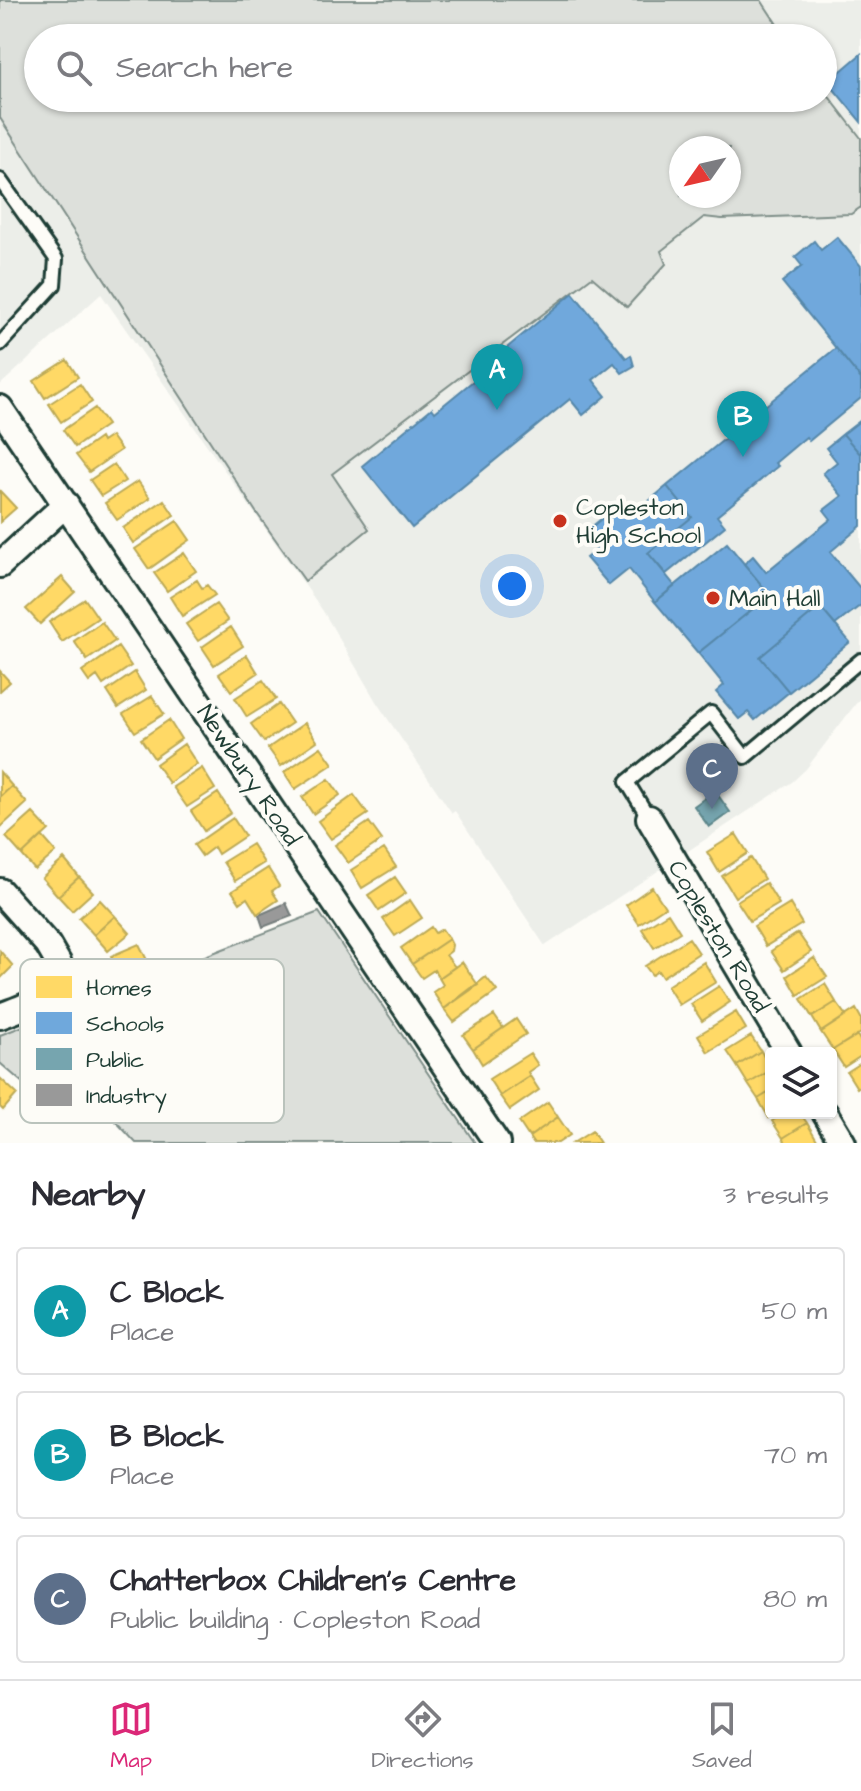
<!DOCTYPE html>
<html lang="en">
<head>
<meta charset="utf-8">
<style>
	body { margin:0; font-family:"Architects Daughter",sans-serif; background:#f2f2f3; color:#2b2b33 }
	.controls { position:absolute; right:24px; bottom:24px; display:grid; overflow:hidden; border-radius:8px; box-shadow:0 2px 6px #0004 }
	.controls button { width:72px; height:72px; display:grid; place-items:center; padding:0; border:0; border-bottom:2px solid #e1e1e2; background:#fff; color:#2b2b33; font:40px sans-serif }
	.compass { position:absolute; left:669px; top:136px; width:72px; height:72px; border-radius:50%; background:#fff; box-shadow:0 2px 6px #0004; rotate:236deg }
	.you { position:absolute; left:512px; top:586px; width:28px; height:28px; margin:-20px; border:6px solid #fff; border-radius:50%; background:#1a73e8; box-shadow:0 0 0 12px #1a73e833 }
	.badge { display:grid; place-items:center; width:52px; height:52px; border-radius:50%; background:#db2777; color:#fff; font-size:26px; font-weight:700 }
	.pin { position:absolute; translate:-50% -66px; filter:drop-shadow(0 2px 4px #0008) }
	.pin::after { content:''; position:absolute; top:42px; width:28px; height:24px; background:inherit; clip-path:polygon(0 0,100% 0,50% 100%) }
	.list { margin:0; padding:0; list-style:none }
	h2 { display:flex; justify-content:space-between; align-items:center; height:104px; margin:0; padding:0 32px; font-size:34px }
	h2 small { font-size:26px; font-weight:400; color:#7c7c81 }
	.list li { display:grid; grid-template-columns:52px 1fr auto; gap:24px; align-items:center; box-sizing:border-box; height:128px; margin:0 16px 16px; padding:0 16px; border:2px solid #e1e1e2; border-radius:8px }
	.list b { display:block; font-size:30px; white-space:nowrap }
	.list p { margin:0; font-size:26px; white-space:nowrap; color:#7c7c81 }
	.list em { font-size:26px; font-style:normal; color:#7c7c81 }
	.icon { flex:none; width:44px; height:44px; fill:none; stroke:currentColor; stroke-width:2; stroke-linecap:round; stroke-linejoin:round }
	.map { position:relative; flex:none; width:861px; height:1143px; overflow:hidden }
	.search { position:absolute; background:#fff; box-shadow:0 2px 6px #0004; left:24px; right:24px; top:24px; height:88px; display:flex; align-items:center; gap:20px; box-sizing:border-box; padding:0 28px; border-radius:44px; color:#7c7c81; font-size:30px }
	.sheet { height:536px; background:#fff }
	nav { display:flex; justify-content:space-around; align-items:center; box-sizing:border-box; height:112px; border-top:2px solid #e1e1e2; background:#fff; font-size:22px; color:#7c7c81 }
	nav a { display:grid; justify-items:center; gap:4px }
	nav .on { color:#db2777 }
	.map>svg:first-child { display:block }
	.built { fill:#eceee9; fill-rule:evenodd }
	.green { fill:#dde0db; stroke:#7e8e88; stroke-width:2; fill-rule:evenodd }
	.homes { fill:#ffd966; stroke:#bcaa57; stroke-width:2 }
	.schools { fill:#6fa8dc; stroke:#5788aa; stroke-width:2 }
	.public { fill:#76a5af; stroke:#5c868a; stroke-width:2 }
	.industry { fill:#999; stroke:#747d7b; stroke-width:2 }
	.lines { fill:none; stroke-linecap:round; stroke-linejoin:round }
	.lane-casing { stroke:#1f3d34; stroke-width:18 }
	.street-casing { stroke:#1f3d34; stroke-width:30 }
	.lane { stroke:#fdfcf7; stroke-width:12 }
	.street { stroke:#fdfcf7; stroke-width:24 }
	.poi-dot { fill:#c8321e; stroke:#fdfcf7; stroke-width:3 }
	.labels { text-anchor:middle; stroke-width:8; stroke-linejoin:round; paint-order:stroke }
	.poi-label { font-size:24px; fill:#1f3d34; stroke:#fdfcf7; text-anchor:start }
	.street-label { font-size:24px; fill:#1f3d34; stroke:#fdfcf7 }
	.key { fill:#fdfcf7; stroke:#bac3bc; stroke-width:2 }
	.key-label { font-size:22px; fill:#1f3d34 }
</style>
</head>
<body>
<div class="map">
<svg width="861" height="1143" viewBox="0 0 861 1143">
	<rect width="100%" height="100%" fill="#fdfcf7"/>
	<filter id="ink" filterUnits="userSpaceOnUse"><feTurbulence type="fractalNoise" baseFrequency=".0125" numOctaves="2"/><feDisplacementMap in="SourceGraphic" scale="16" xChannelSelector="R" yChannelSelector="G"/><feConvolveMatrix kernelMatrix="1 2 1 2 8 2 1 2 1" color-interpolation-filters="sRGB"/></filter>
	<g filter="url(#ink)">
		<path class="built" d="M0,0H861V697L806,769L792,782L545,946L455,811L452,813L377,703L323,611L101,294L0,385ZM38,38H823V98H38ZM681,148H729V196H681Z"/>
		<path class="green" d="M0,0H761L786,38H38V98H823V89L861,138V207L851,214L722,219L704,217L661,251L666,264L627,307L592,277L332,474L369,529L305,581L256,512L0,118ZM681,148H729V196H681Z
			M319,912L475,1143H136L97,1101L64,1119L0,1063V1035Z"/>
		<path class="homes" d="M67,360L78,377L45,398L34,381Z
			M80,384L92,402L61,422L49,404Z
			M95,408L107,425L75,447L63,430Z
			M111,436L121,450L89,472L76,455L100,438L102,442Z
			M114,464L125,481L101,496L90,480Z
			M138,481L150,498L117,520L105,503Z
			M0,491L16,508L0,522Z
			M164,500L174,515L133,543L123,528Z
			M177,521L190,540L149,569L135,549Z
			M184,553L196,571L167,591L154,573Z
			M62,577L75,592L40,624L26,609Z
			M197,580L202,588L207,585L215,595L182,616L170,597Z
			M85,599L98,618L62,642L49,622Z
			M216,604L228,621L198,641L186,624Z
			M102,622L115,641L87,660L74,641Z
			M231,627L243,646L214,665L202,647Z
			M118,647L131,666L103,685L97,676L89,682L82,672Z
			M247,655L258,673L231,691L219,674Z
			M0,671L10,682L0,691Z
			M135,672L146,690L118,708L107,691Z
			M263,680L276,699L247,717L235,698Z
			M152,696L164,714L135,732L123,714Z
			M279,704L292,723L264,742L251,724Z
			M169,720L181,739L154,758L141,739Z
			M305,723L317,741L281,766L268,748Z
			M184,744L197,764L169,783L156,764Z
			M321,747L333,764L295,789L284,772Z
			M202,768L215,789L187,807L173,787Z
			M0,772L12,786L0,797Z
			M329,779L340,795L313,814L302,797Z
			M12,786L27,803L0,828V797Z
			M218,793L231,813L204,831L191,811Z
			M354,795L368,814L331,839L318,821Z
			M33,813L49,830L22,855L6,837Z
			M233,818L245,836L218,854L214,847L202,856L194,845Z
			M369,822L382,840L348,863L335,845Z
			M736,834L748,853L719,872L707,852Z
			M42,836L56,852L35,870L22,855Z
			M252,844L264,863L235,881L223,862Z
			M384,849L396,867L362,888L351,870Z
			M751,858L764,879L735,897L722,876Z
			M64,859L79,877L58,896L42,878Z
			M268,868L279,886L272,891L278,900L257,914L247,898L240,903L232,891Z
			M79,877L93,892L72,911L58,896Z
			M395,877L406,893L379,911L368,895Z
			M766,883L779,904L750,921L737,901Z
			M652,887L665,907L639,924L626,905Z
			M100,900L115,916L94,935L79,918Z
			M410,900L422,918L395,936L383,919Z
			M790,904L802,924L766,946L754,926Z
			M668,913L680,932L654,948L642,929Z
			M115,916L130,933L108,951L94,935Z
			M431,927L435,933L442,929L449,939L412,964L401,948Z
			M798,933L811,952L784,970L771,951Z
			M689,938L699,953L662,977L658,971L652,975L645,966Z
			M449,939L452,945L451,951L446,955L455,967L439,978L434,970L422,978L412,964Z
			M139,944L149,964L121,977L111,956Z
			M0,951L13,966L0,979Z
			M814,958L827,977L798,995L787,976Z
			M462,962L478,985L444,1009L433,992L443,985L439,978Z
			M704,962L716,982L679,1005L667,986Z
			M486,977L497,991L454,1022L444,1009Z
			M825,984L836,1002L812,1017L801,999Z
			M719,986L730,1002L702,1021L691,1004Z
			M836,1002L846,1016L821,1032L812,1017Z
			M856,1009L861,1018V1033L833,1050L821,1032Z
			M736,1012L746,1029L708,1052L698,1035Z
			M494,1015L503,1028L473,1049L463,1035Z
			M516,1019L526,1034L482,1064L473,1049Z
			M857,1035L861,1042V1056L844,1067L833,1050Z
			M751,1036L761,1051L737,1066L727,1051Z
			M761,1051L771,1070L748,1084L737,1066Z
			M530,1053L538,1065L528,1072L530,1076L500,1096L489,1079Z
			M861,1063V1085L857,1088L847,1072Z
			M771,1070V1091L758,1099L748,1084Z
			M530,1076L539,1090L510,1110L500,1096Z
			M0,1078L17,1094L3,1110L0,1107Z
			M771,1091V1113H777L769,1118L758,1099Z
			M548,1102L558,1117L529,1137L519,1122Z
			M785,1113H800L807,1123L783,1138L772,1121Z
			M558,1117L570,1135L558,1143H533L529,1137Z
			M807,1123L817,1140L813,1143H786L783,1138Z
			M592,1131L600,1143H573Z"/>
		<path class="schools" d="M861,54V122L828,82Z
			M837,237L861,266V379L782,282L802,266L795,257L814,241L821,250Z
			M573,293L626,358L631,355L634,366L622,373L614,363L593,380L606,396L583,415L570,399L412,528L362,466L432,408L435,412L506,354L503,351Z
			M836,348L861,379V398L809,441L806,437L775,463L778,466L717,516L725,526L666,574L648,553L692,517L667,486Z
			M861,420V455L843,434Z
			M843,434L861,455V526L830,552L861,589V605L835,625L820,607L760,657L789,692L755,720L748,712L739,719L716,692L724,685L698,653L770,595L744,564L753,556L766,572L831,519L824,510L842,496L823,473L837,462L826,448Z
			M667,486L692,517L648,553L675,586L655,602L629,569L609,585L586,558L601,546L588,530L619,504L630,517Z
			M727,543L770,595L698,653L655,602Z
			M820,607L850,642L789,692L760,657Z"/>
		<path class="public" d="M715,791L730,812L709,827L694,806Z"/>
		<path class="industry" d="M286,903L292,916L263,927L259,915Z"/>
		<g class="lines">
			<defs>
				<path id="lane" d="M0,180L56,259L54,285L0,344
					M649,818L627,782L711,713L745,757L861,660"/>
				<path id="street" d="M0,408L497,1143
					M0,565L66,504
					M649,818L789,1053
					M0,891L48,945L59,964C57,999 28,1005 0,1016
					M825,1113L843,1143"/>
			</defs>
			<use href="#lane" class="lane-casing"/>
			<use href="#street" class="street-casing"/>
			<use href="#lane" class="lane"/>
			<use href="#street" class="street"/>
		</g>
	</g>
	<g class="poi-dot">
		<circle cx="560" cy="521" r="8"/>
		<circle cx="713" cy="598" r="8"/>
	</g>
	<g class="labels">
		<g class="poi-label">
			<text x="576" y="515">Copleston<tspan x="576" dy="28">High School</tspan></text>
			<text x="729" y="606">Main Hall</text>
		</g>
		<g class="street-label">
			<text transform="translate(249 775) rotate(56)" y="8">Newbury Road</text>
			<text transform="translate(719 936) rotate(59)" y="8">Copleston Road</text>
		</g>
	</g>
	<rect x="20" y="959" width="264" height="164" rx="12" class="key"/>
	<rect x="36" y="976" width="36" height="22" fill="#ffd966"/>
	<rect x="36" y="1012" width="36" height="22" fill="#6fa8dc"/>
	<rect x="36" y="1048" width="36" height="22" fill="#76a5af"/>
	<rect x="36" y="1084" width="36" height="22" fill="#999"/>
	<g class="key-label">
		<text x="86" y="995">Homes</text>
		<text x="86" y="1031">Schools</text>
		<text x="86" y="1067">Public</text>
		<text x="86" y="1103">Industry</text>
	</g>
</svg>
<div class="controls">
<button><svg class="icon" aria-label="layers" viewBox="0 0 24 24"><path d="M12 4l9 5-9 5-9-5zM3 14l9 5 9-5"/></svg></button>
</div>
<svg class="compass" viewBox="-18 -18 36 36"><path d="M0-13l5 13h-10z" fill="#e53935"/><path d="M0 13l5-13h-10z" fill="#7c7c81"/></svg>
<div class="you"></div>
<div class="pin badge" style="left:497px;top:410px;background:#0f9aa8">A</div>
<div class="pin badge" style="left:743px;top:457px;background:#0f9aa8">B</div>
<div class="pin badge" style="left:712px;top:809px;background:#5c6f8a">C</div>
<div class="search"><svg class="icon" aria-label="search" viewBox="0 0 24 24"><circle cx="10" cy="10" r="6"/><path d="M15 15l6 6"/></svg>Search here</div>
</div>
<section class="sheet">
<h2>Nearby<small>3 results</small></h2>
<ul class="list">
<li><span class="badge" style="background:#0f9aa8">A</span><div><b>C Block</b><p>Place</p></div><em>50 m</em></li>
<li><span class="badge" style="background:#0f9aa8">B</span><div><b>B Block</b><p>Place</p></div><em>70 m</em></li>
<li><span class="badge" style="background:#5c6f8a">C</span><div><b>Chatterbox Children's Centre</b><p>Public building · Copleston Road</p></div><em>80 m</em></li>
</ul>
</section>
<nav>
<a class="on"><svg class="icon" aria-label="map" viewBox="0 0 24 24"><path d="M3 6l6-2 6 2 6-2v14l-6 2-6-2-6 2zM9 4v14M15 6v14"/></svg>Map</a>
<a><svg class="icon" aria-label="directions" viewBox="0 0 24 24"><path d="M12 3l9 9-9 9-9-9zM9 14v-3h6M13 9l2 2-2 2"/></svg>Directions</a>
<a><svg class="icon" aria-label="saved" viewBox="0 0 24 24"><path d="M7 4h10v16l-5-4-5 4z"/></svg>Saved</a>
</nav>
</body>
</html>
